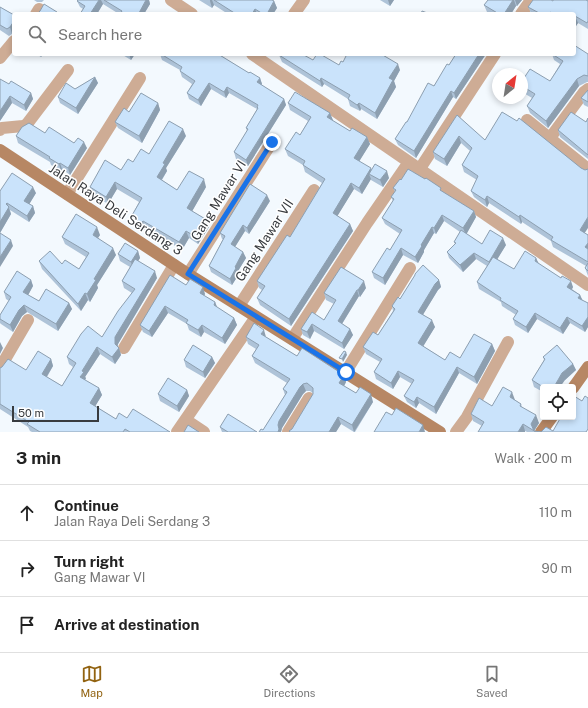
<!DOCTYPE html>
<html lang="en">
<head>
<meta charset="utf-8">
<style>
	body { margin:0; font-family:"Public Sans",sans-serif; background:#f2f2f2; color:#222 }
	.controls { position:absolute; right:12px; bottom:12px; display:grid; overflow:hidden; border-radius:4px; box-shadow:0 2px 6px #0003 }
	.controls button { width:36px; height:36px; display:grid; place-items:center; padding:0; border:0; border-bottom:1px solid #e0e0e0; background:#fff; color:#222; font:20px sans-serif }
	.compass { position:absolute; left:492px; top:68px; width:36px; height:36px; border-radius:50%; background:#fff; box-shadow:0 2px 6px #0003; rotate:30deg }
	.scale { position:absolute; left:12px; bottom:10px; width:87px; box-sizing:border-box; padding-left:4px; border:2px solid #383b3f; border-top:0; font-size:11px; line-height:14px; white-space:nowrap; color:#383b3f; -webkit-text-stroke:3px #fff; paint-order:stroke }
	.stop { position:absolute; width:12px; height:12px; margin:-9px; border:3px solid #1a73e8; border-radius:50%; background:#fff }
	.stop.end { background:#1a73e8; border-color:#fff; box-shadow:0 1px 4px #0008 }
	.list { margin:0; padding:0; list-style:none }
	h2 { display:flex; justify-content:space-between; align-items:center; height:52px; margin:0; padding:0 16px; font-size:17px }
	h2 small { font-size:13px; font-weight:400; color:#767676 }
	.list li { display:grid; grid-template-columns:26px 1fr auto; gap:12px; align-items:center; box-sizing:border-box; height:56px; padding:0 16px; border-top:1px solid #e0e0e0 }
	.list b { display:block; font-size:15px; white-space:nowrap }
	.list p { margin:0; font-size:13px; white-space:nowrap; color:#767676 }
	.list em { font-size:13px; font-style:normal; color:#767676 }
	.icon { flex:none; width:22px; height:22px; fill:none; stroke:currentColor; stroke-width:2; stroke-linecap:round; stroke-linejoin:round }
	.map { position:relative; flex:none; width:588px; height:432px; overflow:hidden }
	.search { position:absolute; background:#fff; box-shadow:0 2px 6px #0003; left:12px; right:12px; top:12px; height:44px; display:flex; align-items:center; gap:10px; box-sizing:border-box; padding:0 14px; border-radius:4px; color:#767676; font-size:15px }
	.sheet { height:220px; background:#fff }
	nav { display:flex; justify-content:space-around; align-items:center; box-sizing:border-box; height:56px; border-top:1px solid #e0e0e0; background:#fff; font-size:11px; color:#767676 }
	nav a { display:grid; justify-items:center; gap:2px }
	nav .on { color:#926311 }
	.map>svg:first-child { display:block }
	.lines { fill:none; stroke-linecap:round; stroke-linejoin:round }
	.street { stroke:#ceac95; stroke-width:12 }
	.secondary { stroke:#b78764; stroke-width:12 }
	.wall { fill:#aec3d8 }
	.shaded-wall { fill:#8d9fb0 }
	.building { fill:#cae3fb; stroke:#8d9fb0 }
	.route { stroke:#1a73e8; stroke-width:5 }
	.labels { text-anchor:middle; stroke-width:3; stroke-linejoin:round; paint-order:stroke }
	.street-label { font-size:13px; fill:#383b3f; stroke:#fff }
</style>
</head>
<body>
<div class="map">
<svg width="588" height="432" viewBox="0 0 588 432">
	<rect width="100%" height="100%" fill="#f3f9fe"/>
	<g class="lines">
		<path class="street" d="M171,0L192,14
			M36,14L39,9
			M294,14L304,0
			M521,14L531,0
			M252,54L588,285
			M0,58L14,41
			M527,120L588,169
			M0,130L2,128L23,126L27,124L68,70
			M550,138L584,92L588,89
			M419,170L495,54
			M67,194L140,78
			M188,274L272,142
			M239,306L314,190
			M292,339L367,223L409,162
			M124,348L174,265
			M0,368L28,320
			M345,373L410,268
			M186,420L204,432
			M177,432L256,317
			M288,432L309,398
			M456,432L467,417L508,342"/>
		<path class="secondary" d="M0,150L188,274L440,432
			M573,388L588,367
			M541,432L552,417"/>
	</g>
	<path class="wall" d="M34,0H44L42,2H37Z
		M78,0H149L150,4L144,14H119L103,4L97,14H80L83,9L80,7L77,1Z
		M199,0H272L274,1L277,8L273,14H228L214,5L212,8Z
		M380,0H394L390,6Z
		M488,0H522L517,6H516L511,14H490L487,12L484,5Z
		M588,0V29L578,23L574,29V14H532L531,13L528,7L553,1Z
		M0,7L14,15L12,34L9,36L0,30Z
		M36,54H43L41,57Z
		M121,54H135L131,60Z
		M160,54H218L249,73L260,78L262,84L261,85L284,99L286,105L248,166L236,159L234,152L247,131L246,128L257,109L229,93L226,98L211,89L201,106L189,99L187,93L192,84L182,77L180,71V70L162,60Z
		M456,54H486L456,99L453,97L416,158L398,145L395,139L407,122L449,65Z
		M552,54H588V82H587L579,86L548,128L530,113L527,106L532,98L522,92V81H550L560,64L554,60Z
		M279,55L313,60L339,65L343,62L400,70L394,81L396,87L377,119L361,109L360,111L350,106L348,99L324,84L322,87L282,62Z
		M95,77L98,83L78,114L60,103L58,97L75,89Z
		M9,84L31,93L33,99L26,111L12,103L0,121Z
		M588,90V107L584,105L581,98Z
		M158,103L160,110L142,143L118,128L115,122L129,112Z
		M288,103L330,113L332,120L350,131L367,137L370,144L359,161L372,170L389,178L383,187L371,180V179L362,194L354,189L337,216L350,224L353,231L291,326L260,305L257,298L262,290L259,288L257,281L290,237L322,183L305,172L303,165L288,156L285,149L300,135L308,121L290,110Z
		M457,115L585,233L588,235V276L585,268L586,266L553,247L551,241L522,222L521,224L489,203L487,207L474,197L471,191L477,180L464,172L462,165L470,151L461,143L447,166L435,159L433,152Z
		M588,118V159L560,137L558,130L586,122Z
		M45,133L74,143L87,148L70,175L62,169L61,171L51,165L50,162L18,143L16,136Z
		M186,136L166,168L167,171L162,180L177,190L206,187L192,211L207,220L209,227L198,244L189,238L182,250L145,228L144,230L133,224L131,217L139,202L117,189L108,204L92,194L90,187L121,170L133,162Z
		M401,180L442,192L474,211L476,217L466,234L482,244L506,245L497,259L514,269L536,258L538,263L573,287L572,289L580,295L582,300L588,303V327L585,332L570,323L563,334L537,319L528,333L515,325L513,319L516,315L502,306L501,302L479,289L477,282L487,266L476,259L463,272L449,258L447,252L455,244L454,242L460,232L444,221L436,234L434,233L424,250V252L418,263L403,255L385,285L374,278L372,272L390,250L400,234L385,224L382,218L393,201L391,197L395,192L393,188Z
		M0,191L36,193L29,204L33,206L35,213L29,222L10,210L11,214L0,233Z
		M270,201L249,234L245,231L235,247L243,252L246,258L238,271L239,274L232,285L211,272L209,266L223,239H222L220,233Z
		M100,235L98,238L116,255L97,285L98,288L90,302L88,300L81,311L42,269L39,261L62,264L79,269L86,257L65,244L62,237Z
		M138,251L140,258L138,261L157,278L118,344L117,347L119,348L121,355L115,364L100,354L85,377L86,378L85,380L99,388L102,395L95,406L116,419L127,418L170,432H32L30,431L28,427L0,409V368L26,370L51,359L53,366L47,377L62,386L73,367L69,364L67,357L102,337L132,293L124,288L122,281L130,267L120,261L118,254Z
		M415,274L439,280L441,287L438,290L423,314L435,327L423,346L445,360L460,358L492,344L495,351L477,384L459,373L436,414L419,403L416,408L407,402L404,396L412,384L400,377L393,389L376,379L374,372L380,362L366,354L363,347L378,335L393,311L392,306L400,299L415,275Z
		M31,280L33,286L28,295L39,301L69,303L72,309L58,331L27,312L22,316L13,332L1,324L0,323V315L9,301L6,299L4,292Z
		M186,285L205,294L204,296L215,302L217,308L234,318L237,325L225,344L204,332L201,337L189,330L187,324L168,313L152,337L143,332L140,325Z
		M366,288L360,297L359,296L342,324L350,329L353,335L344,349L314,331L310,339L303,335L301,329L324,320L334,304L326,300L324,293Z
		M246,337H266L297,356L344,375L346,382L344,386L356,393L373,402L355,432H354L341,424L336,432H289V431L292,429L313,394V393L310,391H306L303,394L282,428L281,432H259L263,430L285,395L283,389L287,383L255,363L252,356L256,349L248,344Z
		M212,357L215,363L205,378L186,367L184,360Z
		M543,357L573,364L576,370L565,380L543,387V392L534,387L532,380L544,360Z
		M187,390L189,396L179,412L160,401L158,394Z
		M515,400L521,404L522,407L539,423L534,431L541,432L553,431L588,432H527L525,431V432H478L482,426L473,421L471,414L492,406Z
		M220,427L257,432H222Z"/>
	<path class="shaded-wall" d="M99,0H101L103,4L97,14H90Z
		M146,0H149L150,4L144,14H139V13Z
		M210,0H212L214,5L212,8L210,1Z
		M388,0H394L390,6Z
		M513,0H514L516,6L511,14H504Z
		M515,0H522L517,6Z
		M274,1L277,8L273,14H267Z
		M255,9L257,14H252Z
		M575,16L578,23L574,29V19Z
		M14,21V31L12,34L10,27Z
		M40,54H43L41,57Z
		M129,54H135L131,60Z
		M479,54H486L456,99L454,93Z
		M398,64L400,70L394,81L396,87L377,119L375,113L389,78Z
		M95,77L98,83L78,114L76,108Z
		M260,78L262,84L259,89L257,82Z
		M321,78L324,84L322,87L320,81Z
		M577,79L579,86L548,128L546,121Z
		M209,83L211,89L201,106L198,100Z
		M227,87L229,93L226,98L224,92Z
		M451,91L453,97L416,158L414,151Z
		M31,93L33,99L26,111L24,105Z
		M10,96L12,103L0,121V111Z
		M284,99L286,105L248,166L246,160Z
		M158,103L160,110L142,143L139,136Z
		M359,103L361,109L360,111L357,105Z
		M330,113L333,120L330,124L327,117Z
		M183,129L186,136L166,168L167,171L159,184L157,177L163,163Z
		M459,136L461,143L447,166L444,159Z
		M367,137L370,144L357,165L354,158Z
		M84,142L87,148L70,175L68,168Z
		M60,163L62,169L61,171L59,164Z
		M371,168L373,175L369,174L371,179L362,194L359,188Z
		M387,171L389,178L383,187L380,180Z
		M204,179L206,187L190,215L187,208Z
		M115,182L117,189L108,204L106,197Z
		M351,183L354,189L335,220L333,213Z
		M33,187L36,193L27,208L24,201Z
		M267,195L270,201L249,234L247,228Z
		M487,196L489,203L487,207L485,200Z
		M7,203L11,214L0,233V222Z
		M33,206L35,213L29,222L27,216Z
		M474,211L476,217L466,235L463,228Z
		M442,215L444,221L436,234L434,228Z
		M520,215L522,222L521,224L519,217Z
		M588,217V228L582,237L580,230Z
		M207,220L209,227L198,244L196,237Z
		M143,221L145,228L144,230L141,223Z
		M350,224L353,231L291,326L289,319Z
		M243,225L245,231L233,250L231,244Z
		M97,227L100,235L95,242L93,235Z
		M432,227L434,233L424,250V252L418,263L415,257L421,245Z
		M186,231L189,238L182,250L179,242Z
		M503,238L506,245L492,268L489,262Z
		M11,240L13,246L0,267V257Z
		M588,243V253L585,247Z
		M113,248L116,255L97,285L98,288L90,302L87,294L94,279Z
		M401,248L403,255L385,285L383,278Z
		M138,251L140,258L133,269L131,262Z
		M243,252L246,258L238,271L239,274L232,285L230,279L235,267Z
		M474,253L476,259L463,272L460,265Z
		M536,258L539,264L535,261Z
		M155,271L157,278L118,344L117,350L119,348L121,355L115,364L112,357L115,344V337Z
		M31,280L33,286L26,299L23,292Z
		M439,280L441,287L438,290L421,318L418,312L435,284Z
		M364,281L366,288L360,297L358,290Z
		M571,281L573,287L570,293L567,287Z
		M203,287L205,294L202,299L200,293Z
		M357,290L359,296L340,327L338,321Z
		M85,293L88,300L81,311L78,304Z
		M580,295L583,301L578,298Z
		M215,302L218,309L214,305Z
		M69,303L72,309L58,331L56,324Z
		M24,305L27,312L22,316L13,332L10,325L19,310Z
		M165,306L168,313L152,337L149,331Z
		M535,313L537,319L528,333L526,327Z
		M567,317L570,323L563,334L560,328Z
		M588,317V327L585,332L582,326Z
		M234,318L237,325L225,344L222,338Z
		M432,320L435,327L421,350L418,343Z
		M312,324L314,331L310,339L307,332Z
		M202,325L204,332L201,337L198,330Z
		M350,329L353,335L344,349L342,343Z
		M264,330L266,337L261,334Z
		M0,342L3,348L0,354Z
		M492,344L495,351L477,384L474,377Z
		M97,347L100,354L85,377L86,378L83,384L80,377L82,371Z
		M346,352L347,355L343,362L342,359Z
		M212,357L215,363L205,378L203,372Z
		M51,359L53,366L44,381L42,374Z
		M573,364L576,370L565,380L560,387H554L562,373Z
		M457,367L459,373L436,414L434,407Z
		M398,371L400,377L393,389L391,383Z
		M344,375L346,382L342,390L339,383Z
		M303,384L306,391L303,394L282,428L281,432H278V425L279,421L300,387Z
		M99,388L102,395L93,410L90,403Z
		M187,390L189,396L179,412L177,406Z
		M512,392L515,400L512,404L510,397Z
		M371,394L373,402L354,432L352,425Z
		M417,397L419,403L416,408L414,402Z
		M536,415L539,423L534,431L531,424Z
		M338,417L341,424L336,432H329Z
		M523,424L525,431V432H518Z
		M423,425L425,432H419Z"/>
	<path class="building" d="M78,0H99L90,14H80L85,6L77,1Z
		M104,0H146L139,13L141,14H120L122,11Z
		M214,0H272L274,1L267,14H263L255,9L252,14H236Z
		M488,0H513L504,14H499L484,5Z
		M533,0H551L553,1V0H586L588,1V21L587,23L575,16L574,19V14H553L550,12L549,14H541L528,7Z
		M44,4L57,12L56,14H37L40,11Z
		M0,7L14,15V21L10,27L7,29L0,25Z
		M422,11L430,14H421Z
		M574,45L588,54V76L584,75L577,79L546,121L527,106L535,94L522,86V81L530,69L550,81L563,61L552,54H574Z
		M161,54H218L249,73L250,72L260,78L257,82L284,99L246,160L234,152L248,129L246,128L258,108L257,107L258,105L227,87L224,92L209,83L198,100L187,93L195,81L180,71L182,67Z
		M280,54H302L313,60L317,54H320L339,65L341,61L343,62L347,54H381L398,64L389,78L393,80L375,113L359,103L357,105L348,99L350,95L321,78L320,81L279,55Z
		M456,54H479L454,93L451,91L414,151L395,139L406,122H407L428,83L434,86L447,64L449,65Z
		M95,77L76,108L58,97L66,83L75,89Z
		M0,79L9,84L11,81L31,93L24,105L10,96L0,111Z
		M588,90V102L581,98Z
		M295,92L330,113L327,117L350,131L352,128L367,137L354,158L371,168L359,188L351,183L333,213L350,224L289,319L257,298L265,286L257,281L287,235L290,237L325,179L303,165L305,161L285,149L296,132L300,135L311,117L288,103Z
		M141,93L158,103L139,136L115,122L124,108L129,112Z
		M502,112L517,121L519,118L581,168L585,170L588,169V217L580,230L588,235V243L585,247L588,249V262L551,240L553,237L520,215L519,217L487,196L485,200L471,191L478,176L462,165L472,148L459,136L444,159L433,152L457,115L485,140Z
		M571,112L586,122L588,118V155L558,130Z
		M169,121L183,129L163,163L165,164L157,177L177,190L189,171L204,179L187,208L207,220L196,237L186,231L179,242L143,221L141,223L131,217L142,198L115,182L106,197L90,187L105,160L121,170L128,159L133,162L141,149L149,154Z
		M29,123L45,133L49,127L74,143L78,138L84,142L68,168L60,163L59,164L49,158L50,157L16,136L22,127Z
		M375,164L387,171L380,180L369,174Z
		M408,169L425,179L426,178L441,188L440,190L474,211L463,228L442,215L434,228L432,227L421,245L422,246L415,257L401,248L383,278L372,272L387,248L390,250L402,230L382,218L394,199L391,197L396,190L393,188L400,179L401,180Z
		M12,173L33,187L24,201L33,206L27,216L7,203L6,204L9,207L0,222V191Z
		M250,184L267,195L247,228L243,225L231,244L243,252L235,267L236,268L230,279L209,266L225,236L220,233Z
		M76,214L97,227L93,235L113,248L94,279L96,280L87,294L85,293L78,304L39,261L50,251L62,264L65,260L79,269L89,253L62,237Z
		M461,230L482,244L490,230L503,238L489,262L474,253L460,265L447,252L456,243L454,242Z
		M0,233L11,240L0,257Z
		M125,243L138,251L131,262L118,254Z
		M525,251L536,258L535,261L561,278L562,276L571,281L567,287L580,295L578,298L588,303V317L582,326L567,317L560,328L535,313L526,327L513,319L518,311L500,300L501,298L477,282L493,257L514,269Z
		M135,259L155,271L115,337V344L119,348L112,357L97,347L82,371L84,372L80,377L99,388L90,403L116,419L119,413L127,418L133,409L170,432H130L125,429L123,432H40L27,424L29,422L0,404V368L2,367L8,359L26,370L38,351L51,359L42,374L62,386L76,363L67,357L81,334L88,326L102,337L118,311L135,289L122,281Z
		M588,263V271L585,268Z
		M423,265L439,280L435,284L418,312L432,320L418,343L445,360L450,352L460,358L474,334L492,344L474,377L457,367L434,407L417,397L414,402L404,396L414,380L398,371L391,383L374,372L382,359L363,347L373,332L378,335L395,309L392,306L398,297L400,299L415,275V274Z
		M341,267L364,281L358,290H357L338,321L350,329L342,343L312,324L307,332L301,329L312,312L324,320L336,300L324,293Z
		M17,271L31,280L23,292L39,301L46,289L69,303L56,324L24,305L19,310L10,325L0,319V315L11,297L4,292Z
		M170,275L186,285L190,279L203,287L200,293L215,302L214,305L234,318L222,338L202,325L198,330L186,323L188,320L165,306L149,331L140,325Z
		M254,323L264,330L261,334L297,356L302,348L344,375L339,383L356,393L360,387L371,394L352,425L338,417L329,432H290L289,431L292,429L313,394V388L307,383L303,384L300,387L279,421L278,425L279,429L278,432H259L261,429L263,430L287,392L283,389L290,379L252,356L259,345L246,337Z
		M193,345L212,357L203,372L184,360Z
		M557,345L573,364L562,373L554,387H543L532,380L545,359L543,357Z
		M344,351L346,352L342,359L339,358Z
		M168,378L187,390L177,406L158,394Z
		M503,387L512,392L510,397L521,404L520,406L536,415L531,424L534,431L541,432L546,427L553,431L561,417H573V398L574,396L582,401L585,396L588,398V429L586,432H536L523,424L518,432H478L484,422L471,414L479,398L492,406Z
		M396,408L423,425L419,432H374L386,412L392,415Z
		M228,414L257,432H228L220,427Z
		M188,425L199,432H184Z"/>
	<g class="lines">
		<path class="route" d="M272,142L188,274L346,372"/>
	</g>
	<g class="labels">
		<g class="street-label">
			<text transform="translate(218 200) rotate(-58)" y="5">Gang Mawar VI</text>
			<text transform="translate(116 209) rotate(33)" y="5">Jalan Raya Deli Serdang 3</text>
			<text transform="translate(264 240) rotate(-57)" y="5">Gang Mawar VII</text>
		</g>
	</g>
</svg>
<div class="controls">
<button><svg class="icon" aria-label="locate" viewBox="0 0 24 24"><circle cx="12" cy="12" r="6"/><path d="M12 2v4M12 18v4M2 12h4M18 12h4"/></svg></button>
</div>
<svg class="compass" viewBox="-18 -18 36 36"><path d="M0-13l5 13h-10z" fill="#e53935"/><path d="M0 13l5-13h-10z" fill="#767676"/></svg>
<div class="scale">50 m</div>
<div class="stop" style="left:346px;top:372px"></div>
<div class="stop end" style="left:272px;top:142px"></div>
<div class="search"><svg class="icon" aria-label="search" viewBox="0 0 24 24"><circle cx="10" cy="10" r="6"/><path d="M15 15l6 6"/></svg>Search here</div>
</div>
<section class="sheet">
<h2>3 min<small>Walk · 200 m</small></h2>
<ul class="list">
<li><svg class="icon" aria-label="ahead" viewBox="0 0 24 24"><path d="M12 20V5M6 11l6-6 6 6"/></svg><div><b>Continue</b><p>Jalan Raya Deli Serdang 3</p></div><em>110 m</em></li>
<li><svg class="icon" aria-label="right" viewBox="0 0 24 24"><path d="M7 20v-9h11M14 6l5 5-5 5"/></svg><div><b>Turn right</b><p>Gang Mawar VI</p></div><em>90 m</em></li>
<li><svg class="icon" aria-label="arrive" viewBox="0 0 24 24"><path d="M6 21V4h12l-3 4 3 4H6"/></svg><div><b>Arrive at destination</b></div></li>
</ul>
</section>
<nav>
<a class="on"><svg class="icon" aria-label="map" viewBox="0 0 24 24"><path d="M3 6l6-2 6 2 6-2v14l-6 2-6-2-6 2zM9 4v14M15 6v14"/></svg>Map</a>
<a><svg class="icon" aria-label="directions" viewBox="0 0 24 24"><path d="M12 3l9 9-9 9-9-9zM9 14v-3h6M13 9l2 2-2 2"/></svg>Directions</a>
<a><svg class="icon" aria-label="saved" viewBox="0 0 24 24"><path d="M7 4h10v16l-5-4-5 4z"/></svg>Saved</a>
</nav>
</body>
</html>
